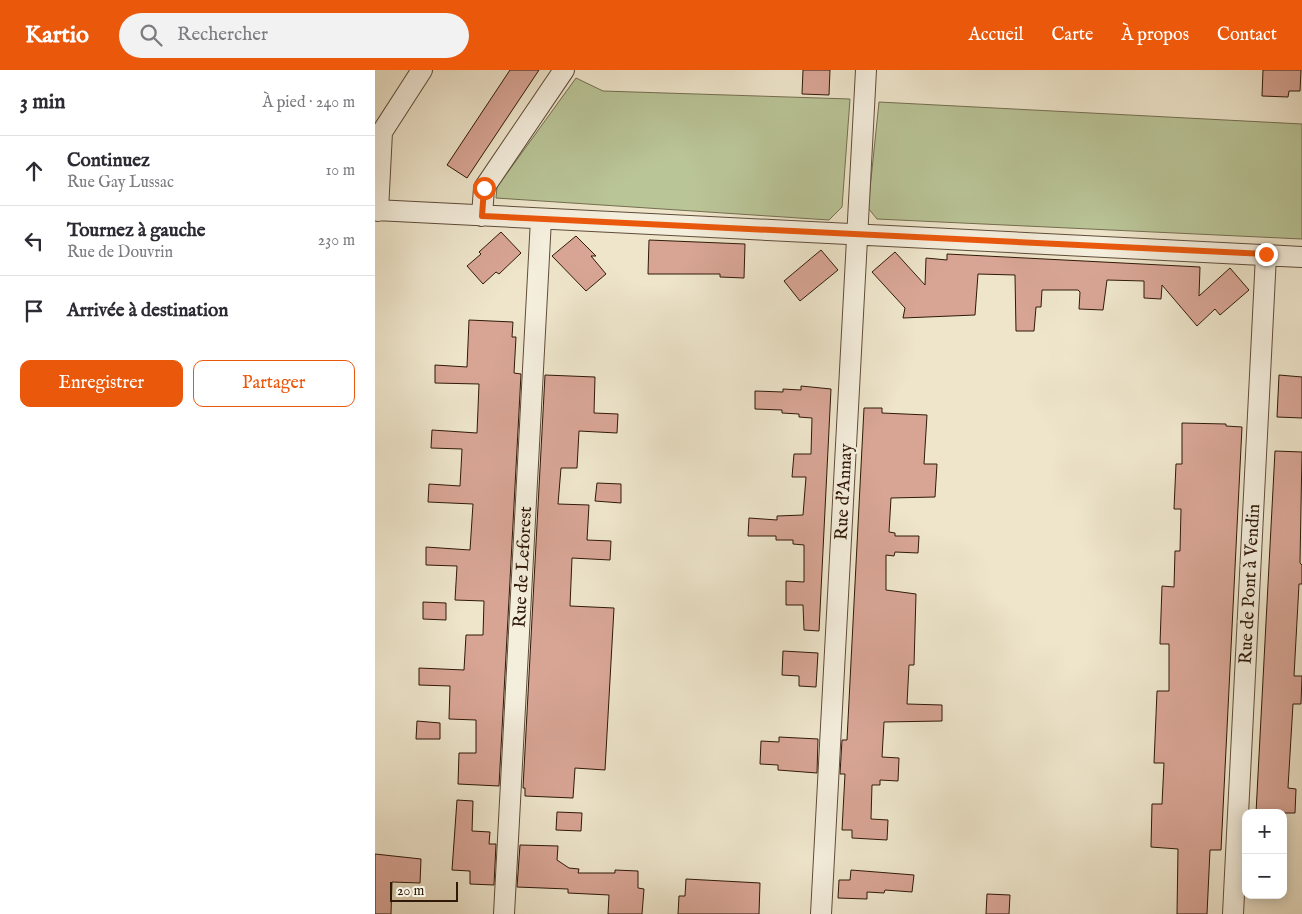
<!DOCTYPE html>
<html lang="fr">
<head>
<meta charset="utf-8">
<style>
	body { margin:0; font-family:"IM FELL English",serif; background:#f2f2f3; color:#2b2b33 }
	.controls { position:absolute; right:15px; bottom:15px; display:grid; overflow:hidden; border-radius:10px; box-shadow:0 2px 12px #0003 }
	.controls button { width:45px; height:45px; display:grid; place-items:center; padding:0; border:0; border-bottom:1px solid #e1e1e2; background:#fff; color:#2b2b33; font:25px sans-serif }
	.scale { position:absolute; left:15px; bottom:12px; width:68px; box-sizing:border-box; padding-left:5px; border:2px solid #2f1908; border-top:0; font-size:14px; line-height:18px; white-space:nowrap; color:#2f1908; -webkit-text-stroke:4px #f4eedd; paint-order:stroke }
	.stop { position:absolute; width:15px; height:15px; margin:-11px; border:4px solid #ea580c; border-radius:50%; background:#fff }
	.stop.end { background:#ea580c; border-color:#fff; box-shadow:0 1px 5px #0008 }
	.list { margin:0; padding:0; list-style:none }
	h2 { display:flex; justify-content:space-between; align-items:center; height:65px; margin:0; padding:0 20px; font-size:21px }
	h2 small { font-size:16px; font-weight:400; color:#7c7c81 }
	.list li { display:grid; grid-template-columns:32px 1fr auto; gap:15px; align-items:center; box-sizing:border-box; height:70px; padding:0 20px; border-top:1px solid #e1e1e2 }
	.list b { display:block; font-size:19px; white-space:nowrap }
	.list p { margin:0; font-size:16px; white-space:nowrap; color:#7c7c81 }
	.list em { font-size:16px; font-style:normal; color:#7c7c81 }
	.actions { display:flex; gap:10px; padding:15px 20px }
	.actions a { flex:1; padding:11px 0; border:1px solid #ea580c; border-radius:10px; text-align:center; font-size:18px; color:#ea580c }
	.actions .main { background:#ea580c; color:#fff }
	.icon { flex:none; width:28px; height:28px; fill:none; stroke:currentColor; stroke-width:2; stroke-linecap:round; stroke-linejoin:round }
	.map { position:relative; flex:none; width:927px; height:844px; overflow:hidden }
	header { display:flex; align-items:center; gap:30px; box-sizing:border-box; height:70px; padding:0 25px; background:#ea580c; color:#fff }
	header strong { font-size:24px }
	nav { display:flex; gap:28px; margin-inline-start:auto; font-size:18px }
	.search { width:350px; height:45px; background:#f2f2f3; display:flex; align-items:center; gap:12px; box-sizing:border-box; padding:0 18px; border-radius:28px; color:#7c7c81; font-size:19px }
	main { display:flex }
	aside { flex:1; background:#fff }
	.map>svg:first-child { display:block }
	.green { fill:#b9c497; stroke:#746e50 }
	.building { fill:#d8a595; stroke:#2f1908 }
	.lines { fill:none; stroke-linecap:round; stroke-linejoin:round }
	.street-casing { stroke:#5f4c39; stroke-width:22 }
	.street { stroke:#f4eedd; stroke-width:20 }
	.route { stroke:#ea580c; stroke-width:6 }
	.labels { text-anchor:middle; stroke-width:4.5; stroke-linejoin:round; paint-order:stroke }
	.street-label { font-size:18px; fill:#2f1908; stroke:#f4eedd }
</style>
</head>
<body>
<header>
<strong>Kartio</strong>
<div class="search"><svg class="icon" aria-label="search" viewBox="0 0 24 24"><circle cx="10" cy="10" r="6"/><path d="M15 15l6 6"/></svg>Rechercher</div>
<nav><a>Accueil</a><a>Carte</a><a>À propos</a><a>Contact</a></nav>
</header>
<main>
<aside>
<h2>3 min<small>À pied · 240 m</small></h2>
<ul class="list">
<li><svg class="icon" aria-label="ahead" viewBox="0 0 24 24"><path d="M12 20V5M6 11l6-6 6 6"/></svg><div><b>Continuez</b><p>Rue Gay Lussac</p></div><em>10 m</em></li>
<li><svg class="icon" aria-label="left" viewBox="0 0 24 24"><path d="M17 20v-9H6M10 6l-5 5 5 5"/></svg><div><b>Tournez à gauche</b><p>Rue de Douvrin</p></div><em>230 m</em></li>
<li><svg class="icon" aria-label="arrive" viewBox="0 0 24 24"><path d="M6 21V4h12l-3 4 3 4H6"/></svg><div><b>Arrivée à destination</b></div></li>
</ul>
<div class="actions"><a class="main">Enregistrer</a><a>Partager</a></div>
</aside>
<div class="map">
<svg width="927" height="844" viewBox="0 0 927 844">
	<rect width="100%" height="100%" fill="#eee5cb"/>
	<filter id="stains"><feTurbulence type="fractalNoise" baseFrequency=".004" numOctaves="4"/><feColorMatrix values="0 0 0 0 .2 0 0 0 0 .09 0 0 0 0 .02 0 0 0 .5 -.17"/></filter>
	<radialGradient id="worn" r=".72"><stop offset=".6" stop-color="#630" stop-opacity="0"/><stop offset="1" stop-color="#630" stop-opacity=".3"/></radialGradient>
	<path class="green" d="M201,8L228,21L475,29L467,137L454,150L121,128L122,117Z
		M504,32L927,54V169L502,149L493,138Z"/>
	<path class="building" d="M135,0H164L92,108L72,95Z
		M428,0H455L454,25L427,24Z
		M888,0H926L925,21H914L913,27L887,26Z
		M126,162L146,183L124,204L121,202L108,214L92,196L106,184L104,182Z
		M201,166L221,186H216L231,204L211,221L177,186Z
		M274,170L370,174L369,208L345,207V204H273Z
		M446,180L463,200L425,231L409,211Z
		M520,182L550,215L551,188L572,190V184L825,197L824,226L855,198L874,220L845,245L840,239L822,256L787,215L786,229L769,228V211L732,210L728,240L704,239L705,222L703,220H667L666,237H661L659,261H641L640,205L603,204L600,245L528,248L530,238L497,202Z
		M94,250L138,252L137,267H141L139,303L146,304L124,716L83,714L84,683H101V650L74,649L75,616L44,615V598L89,600L91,565H108L109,531L80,530L82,496L51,495V477L95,480L98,434L53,432L54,414L85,416L86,398L87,379L56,378L57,360L102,363L104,314L60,313V295L92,297Z
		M170,305L220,307L219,343L243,344L242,363L204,361L202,398H186L183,434L214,435L212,470L236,471L235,490L197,488L195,536L239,538L230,700L200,698L198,728L150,726V718H148Z
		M904,305L927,307V348L902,347Z
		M426,316L456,319L444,561L429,560L428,535H411V511L429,512V475L418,474V470H401V466H373L374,448L402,450V446L428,445L431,407H417L419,384H436L437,348L424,347V344L407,343V340L380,339V321L408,322V319L426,320Z
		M489,338H507V343L552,345L549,394H562L560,427L516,428L514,462L520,463V466H544L543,483L520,482L519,486L511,485V520L541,524L539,595H534L532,634L567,635V651L509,652L507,687L524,688L523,711L505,710V715H497L496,749L513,750L512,770L477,768V760H467L470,704H465L467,670H472Z
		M807,353L851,354V356L867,357L846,780H835L832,844H802L803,779L776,777L777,734H787L789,693H779L782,621H794V574H785L787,516L799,517L800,481H805L806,439H799L801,394H807Z
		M900,381L927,382L925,493L927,495V514H924L919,606H927L926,634H918L913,718L921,719L920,743H881Z
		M222,413L246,414V433L220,431Z
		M48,532L71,533V550L48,549Z
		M408,581L443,583L441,617L424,616V606L407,605Z
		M42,651L65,653V669H41Z
		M404,667L443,669L442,703L403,700V695L385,694L386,671L404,672Z
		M82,730L98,731L97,761L115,762L114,774H121L119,815L95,814V801L77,800Z
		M182,742L207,743L206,761L181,760Z
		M145,775L183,776L182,790L194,798L204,799L203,803H240V800L263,801V818L269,819L267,844H233L234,825L193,823V819L142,817Z
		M0,784L46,789L45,813L17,812L16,844H0Z
		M476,800L539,805L537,822L510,820L509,823L492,822V829L463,828L464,810H475Z
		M311,809L385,813L384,844H303L304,826H310Z
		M612,824L635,825L634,844H611Z"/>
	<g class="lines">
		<defs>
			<path id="street" d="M0,140L927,187
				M3,141L7,62L47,0
				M107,146L109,118L189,0
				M129,844L166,149
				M446,844L491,0
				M858,844L891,185"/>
		</defs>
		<use href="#street" class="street-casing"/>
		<use href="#street" class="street"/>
	</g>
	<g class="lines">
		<path class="route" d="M109,118L107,146L891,184"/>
	</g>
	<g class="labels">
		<g class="street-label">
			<text transform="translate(468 422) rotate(-87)" y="6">Rue d'Annay</text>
			<text transform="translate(147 497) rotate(-87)" y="6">Rue de Leforest</text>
			<text transform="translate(874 514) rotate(-87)" y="6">Rue de Pont à Vendin</text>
		</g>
	</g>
	<rect width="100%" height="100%" filter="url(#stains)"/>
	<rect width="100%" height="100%" fill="url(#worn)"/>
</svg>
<div class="controls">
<button>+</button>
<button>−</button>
</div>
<div class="scale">20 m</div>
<div class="stop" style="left:109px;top:118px"></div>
<div class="stop end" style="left:891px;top:184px"></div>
</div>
</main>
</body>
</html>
